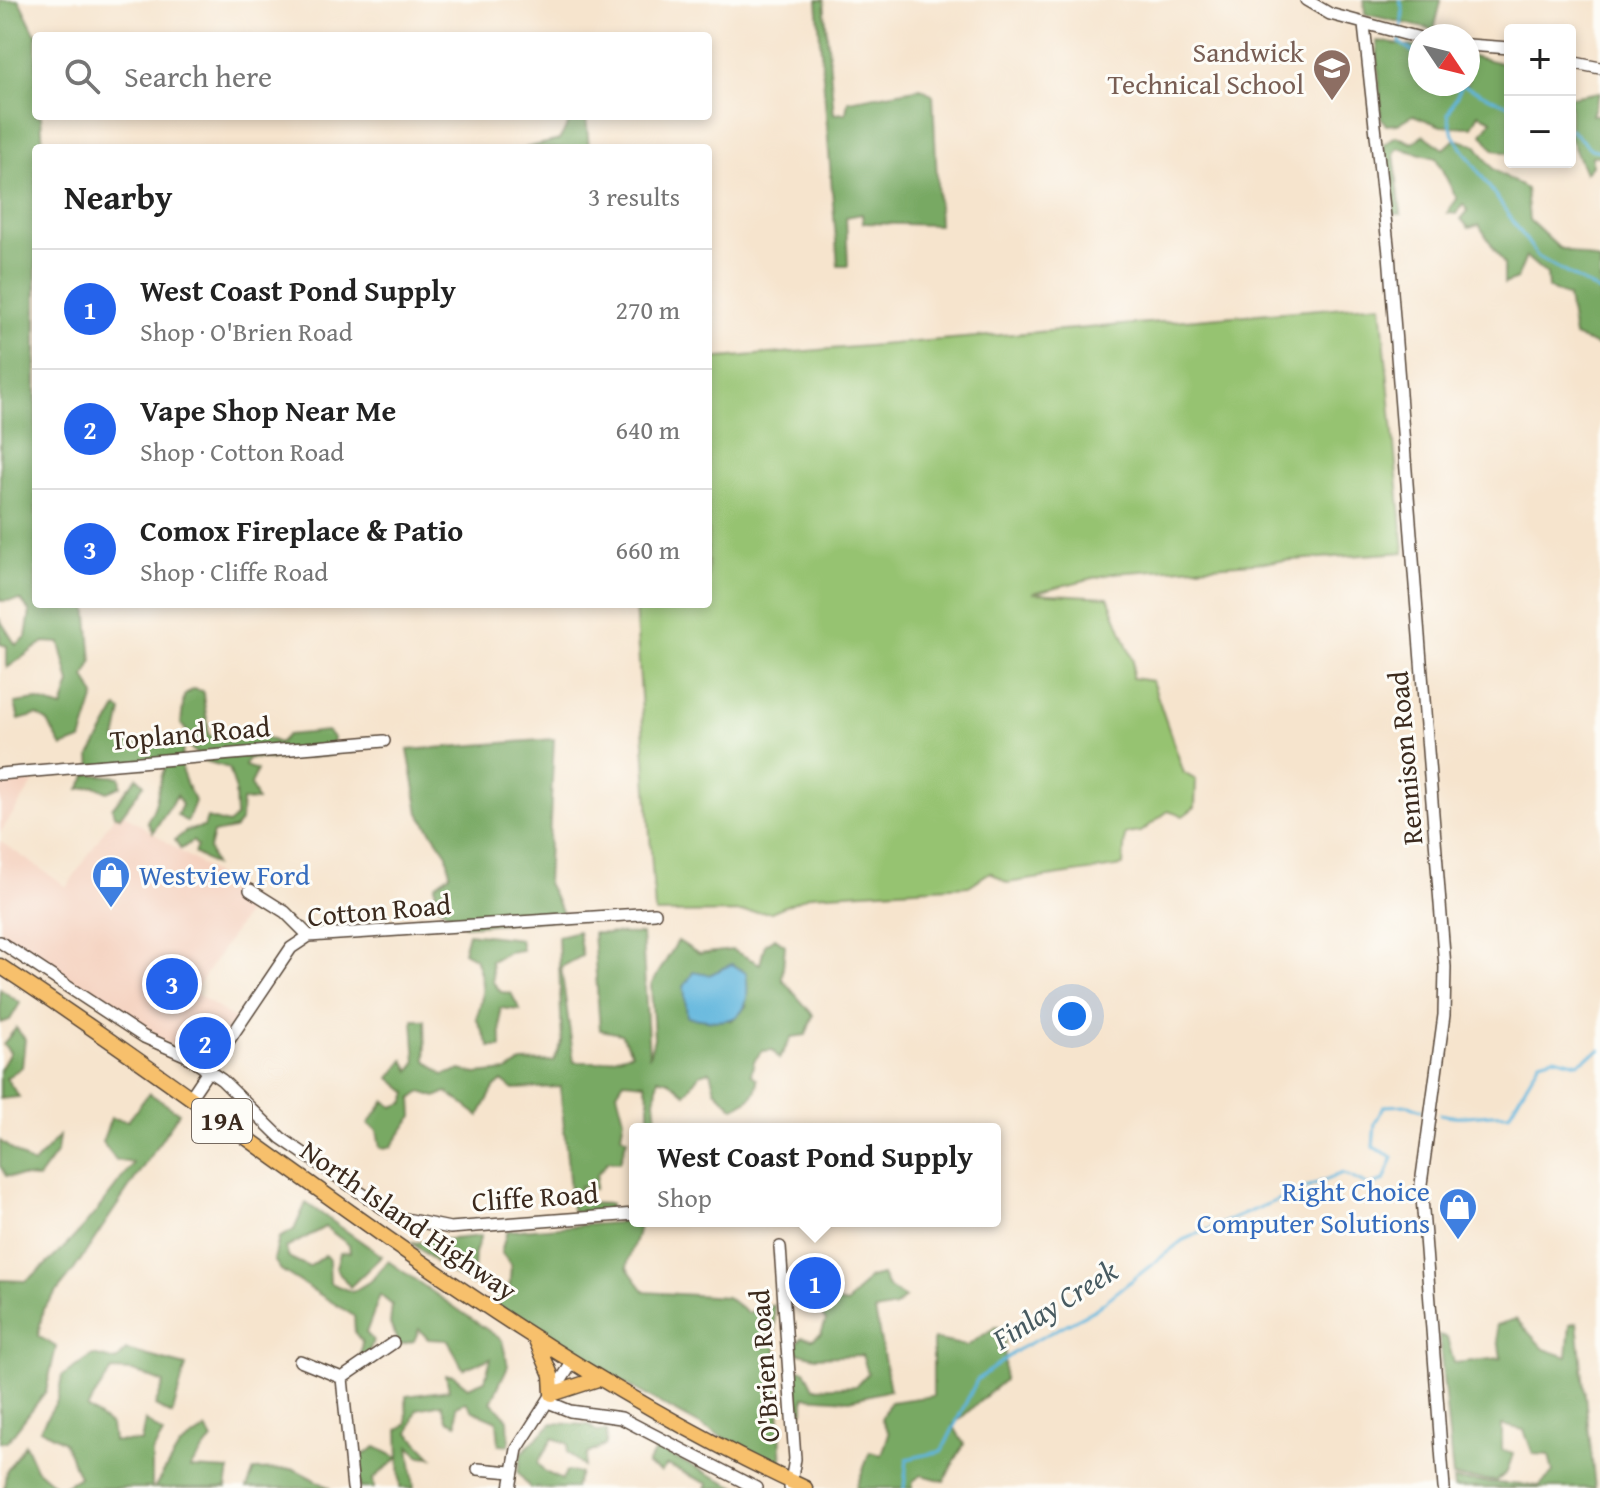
<!DOCTYPE html>
<html lang="en">
<head>
<meta charset="utf-8">
<style>
	body { margin:0; font-family:"Gentium Book Plus",serif; background:#f2f2f2; color:#222 }
	.controls { position:absolute; right:24px; top:24px; display:grid; overflow:hidden; border-radius:8px; box-shadow:0 4px 12px #0003 }
	.controls button { width:72px; height:72px; display:grid; place-items:center; padding:0; border:0; border-bottom:2px solid #e0e0e0; background:#fff; color:#222; font:40px sans-serif }
	.compass { position:absolute; left:1408px; top:24px; width:72px; height:72px; border-radius:50%; background:#fff; box-shadow:0 4px 12px #0003; rotate:125deg }
	.you { position:absolute; left:1072px; top:1016px; width:28px; height:28px; margin:-20px; border:6px solid #fff; border-radius:50%; background:#1a73e8; box-shadow:0 0 0 12px #1a73e833 }
	.badge { display:grid; place-items:center; width:52px; height:52px; border-radius:50%; background:#2563eb; color:#fff; font-size:26px; font-weight:700 }
	.pin { position:absolute; translate:-50% -50%; border:4px solid #fff; box-shadow:0 2px 8px #0006 }
	.popup { position:absolute; left:629px; top:1123px; width:372px; height:104px; box-sizing:border-box; display:grid; place-content:center; border-radius:8px; background:#fff; filter:drop-shadow(0 2px 6px #0005); font-size:26px; white-space:nowrap; color:#767676 }
	.popup b { font-size:30px; color:#222 }
	.popup::after { content:''; position:absolute; left:50%; top:100%; margin-left:-16px; border:16px solid transparent; border-top-color:#fff }
	.list { margin:0; padding:0; list-style:none }
	h2 { display:flex; justify-content:space-between; align-items:center; height:104px; margin:0; padding:0 32px; font-size:34px }
	h2 small { font-size:26px; font-weight:400; color:#767676 }
	.list li { display:grid; grid-template-columns:52px 1fr auto; gap:24px; align-items:center; box-sizing:border-box; height:120px; padding:0 32px; border-top:2px solid #e0e0e0 }
	.list b { display:block; font-size:30px; white-space:nowrap }
	.list p { margin:0; font-size:26px; white-space:nowrap; color:#767676 }
	.list em { font-size:26px; font-style:normal; color:#767676 }
	.icon { flex:none; width:44px; height:44px; fill:none; stroke:currentColor; stroke-width:2; stroke-linecap:round; stroke-linejoin:round }
	.map { position:relative; flex:none; width:1600px; height:1488px; overflow:hidden }
	.search { position:absolute; background:#fff; box-shadow:0 4px 12px #0003; left:32px; top:32px; width:680px; height:88px; display:flex; align-items:center; gap:20px; box-sizing:border-box; padding:0 28px; border-radius:8px; color:#767676; font-size:30px }
	.panel { position:absolute; background:#fff; box-shadow:0 4px 12px #0003; left:32px; top:144px; width:680px; height:464px; border-radius:8px }
	.map>svg:first-child { display:block }
	.built { fill:#f5d3c1 }
	.green { fill:#96c371; stroke:#687648; stroke-width:2 }
	.forest { fill:#78a963; stroke:#5a6a40; stroke-width:2; fill-rule:evenodd }
	.water { fill:#61b6dd; stroke:#4e707e; stroke-width:2 }
	.lines { fill:none; stroke-linecap:round; stroke-linejoin:round }
	.stream { stroke:#61b6dd; stroke-width:3 }
	.minor-casing { stroke:#574638; stroke-width:14 }
	.major-casing { stroke:#574638; stroke-width:17 }
	.minor { stroke:#fff; stroke-width:11 }
	.major { stroke:#f7c06c; stroke-width:14 }
	.labels { text-anchor:middle; stroke-width:6; stroke-linejoin:round; paint-order:stroke }
	.shield { fill:#fdfcf7; stroke:#75695f; stroke-width:2 }
	.shield-label { font-size:26px; font-weight:bold; fill:#3b2a1e }
	.education-label { font-size:28px; fill:#785e54; stroke:#fdfcf7; text-anchor:end }
	.street-label { font-size:28px; fill:#3b2a1e; stroke:#fdfcf7 }
	.shop-label { font-size:28px; fill:#366cbe; stroke:#fdfcf7; text-anchor:start }
	.water-label { font-size:30px; font-style:italic; fill:#485b61; stroke:#fdfcf7 }
</style>
</head>
<body>
<div class="map">
<svg width="1600" height="1488" viewBox="0 0 1600 1488">
	<rect width="100%" height="100%" fill="#fdfcf7"/>
	<filter id="ink" filterUnits="userSpaceOnUse"><feTurbulence type="fractalNoise" baseFrequency=".0125" numOctaves="2"/><feDisplacementMap in="SourceGraphic" scale="16" xChannelSelector="R" yChannelSelector="G"/><feConvolveMatrix kernelMatrix="1 2 1 2 8 2 1 2 1" color-interpolation-filters="sRGB"/></filter>
	<filter id="wash" filterUnits="userSpaceOnUse"><feTurbulence type="fractalNoise" baseFrequency=".006" numOctaves="4" result="noise"/><feDisplacementMap in="SourceGraphic" scale="32" xChannelSelector="R" yChannelSelector="G"/><feGaussianBlur stdDeviation="1.8" result="paint"/><feColorMatrix in="noise" values="0 0 0 0 0 0 0 0 0 0 0 0 0 0 0 0 0 1.4 0 .05"/><feComposite in="paint" operator="in"/></filter>
	<g filter="url(#wash)">
		<rect width="100%" height="100%" fill="#f6e4cd"/>
		<path class="built" d="M36,779L0,833V782Z
			M118,810L255,900L194,992L236,1020L211,1054L201,1057L159,1040L0,934V841L67,887Z"/>
		<path class="green" d="M1381,304L1404,552L1114,573L1032,593L1108,597L1133,661L1132,678L1152,681L1184,773L1196,780L1195,807L1183,816L1168,811L1141,832L1125,834L1123,866L1007,883L990,872L969,886L811,895L771,912L655,913L635,604H708V359Z"/>
		<path class="forest" d="M0,0H19L35,33L61,36H36V116H41L43,148H36V604H87L92,662L85,677L95,696L81,740L62,747L48,722L37,715L19,720L15,703L36,700L62,708L70,683L60,643L44,642L7,668V646L0,644V620L16,645L26,637L30,612L21,600L0,601Z
			M817,0H824L834,114L846,113L848,101L921,88L933,95L939,225L863,223L862,214L846,217L848,266H838Z
			M1364,0H1441V2L1434,30L1365,14Z
			M1377,41L1420,48V84H1468V55L1510,65V154L1493,149L1482,134L1492,120L1479,114L1472,127L1441,126L1413,115L1398,124L1386,125L1381,117Z
			M1600,92L1592,115H1600V156H1592V165L1585,173L1570,138V97Z
			M573,116H586L589,148H525L559,140Z
			M1424,135L1444,149L1455,139L1476,145L1493,169L1526,189L1529,220L1559,248L1600,261V347L1574,336L1568,297L1548,288L1547,275L1526,257L1517,279L1504,284V264L1479,225L1469,228L1461,219L1468,211L1463,204L1457,214L1447,213L1457,199L1436,158L1398,148L1394,154L1401,214H1391L1383,145L1396,136L1412,143Z
			M193,689L203,691C203,707 209,719 208,735C226,741 240,745 257,734L279,743L287,735L327,731L334,738L330,755L285,760L248,758L245,766L257,770L251,785L257,800L242,801L241,821L234,829L213,833L209,849L214,865L194,853L197,846L193,841L181,849L175,840L188,830L204,827L207,818L228,824L236,817L235,788L229,768L202,760L188,745V733L181,724L184,696Z
			M117,708L122,711L116,740L143,746H184C177,767 185,783 195,801L187,822L177,815L182,805L177,795L153,832L147,821C160,803 156,785 166,765L91,769L90,756Z
			M554,739L547,883L566,919L465,926L436,904L435,885L450,874L447,854L419,813L408,750Z
			M88,774L120,777L121,786L107,792L95,786L79,789Z
			M137,777L144,784L120,817L114,815L112,808Z
			M578,931L582,956L561,967L574,1062H599L632,1053L621,1034L600,1030L593,933L642,934L649,1057L654,1038L651,985L678,941L699,954L732,950L760,964L765,944L775,938L785,945L782,979L813,1015L806,1035L792,1037L779,1059L773,1050L762,1051L754,1061L751,1074L757,1079C758,1096 748,1101 734,1108L715,1090L710,1071L700,1074L685,1094L669,1081L658,1078L655,1101L658,1129H649V1099L645,1083L624,1081L617,1092L624,1119L621,1135L627,1139L620,1162L608,1161L597,1175L595,1189L580,1186L583,1203L610,1204L609,1215L583,1216L572,1210L560,1087L512,1089L502,1081L494,1088L479,1116L447,1092L436,1097L421,1092L412,1099L413,1116L391,1147L380,1148L377,1130L368,1124L385,1101L393,1107L404,1103L408,1093L390,1078L404,1060L410,1071L416,1063L413,1020H425L426,1060L443,1075L461,1070L476,1074L507,1071L522,1062L554,1061L562,1042L558,936ZM684,988L746,1006L731,1021Z
			M468,933L520,939L522,950L508,952L491,961L493,982L501,992L511,993L520,1010L500,1008L501,1047H490L476,1018C485,996 484,980 475,958L463,952Z
			M0,989L20,1003L10,1020L0,1023Z
			M16,1028L25,1039L22,1067L6,1078L19,1097L0,1099V1070L10,1052L3,1044Z
			M149,1093L179,1113L74,1270L43,1309L38,1336L56,1347L46,1391L7,1442H0V1280L26,1281C70,1248 101,1207 133,1163L116,1160L102,1142L111,1118L128,1121Z
			M59,1136L57,1152L38,1178L6,1176L0,1166V1141L33,1165Z
			M306,1203L382,1256L350,1287L336,1268L340,1253L350,1252L349,1245L325,1227L286,1248L288,1257L309,1267L325,1255L329,1260L330,1283L352,1292L372,1280L388,1261L502,1340L508,1366L491,1402L508,1419L509,1445H499L497,1421L473,1411L466,1402L456,1406L457,1424L447,1420L442,1404L417,1409L409,1433L432,1457L420,1456L409,1446L414,1488H400L398,1430L407,1424L406,1396L449,1390L446,1375H453L468,1387L485,1380L491,1358L463,1369L448,1340L428,1339L419,1329L414,1341L399,1345L390,1324L392,1305L380,1295L366,1333L373,1340L369,1352L360,1357L362,1342L355,1333L354,1316L281,1270L274,1260L279,1238L294,1230Z
			M639,1221C639,1238 629,1250 627,1268L645,1292L727,1297L747,1313L774,1305L782,1468C682,1417 586,1364 493,1302L496,1293H509L511,1265L501,1252L507,1231Z
			M481,1236L475,1253L473,1285L447,1271L412,1243Z
			M882,1275L888,1287L905,1298L895,1307L875,1311L890,1390L850,1400L804,1397V1411L795,1413L793,1369L805,1370L814,1388L856,1386L868,1373L862,1355L816,1357L795,1352V1346L802,1337L812,1339L821,1334L826,1321L814,1305L829,1300L847,1304L869,1278Z
			M1516,1319L1544,1349L1567,1357L1570,1324L1577,1322L1595,1488H1454L1453,1480L1539,1486L1553,1473L1549,1455L1533,1454L1524,1430L1502,1425V1450L1513,1454L1507,1472L1497,1481L1453,1477L1439,1336L1447,1338L1454,1363L1501,1358L1496,1325Z
			M997,1326L1005,1333L1004,1380L953,1425L964,1444L944,1481L922,1475L913,1481L912,1488H856L870,1452L882,1455L889,1433L881,1419L890,1402L933,1396V1339L967,1346Z
			M126,1350L186,1366L172,1415L155,1406L164,1383L133,1371L112,1370L87,1408L111,1426L113,1441L141,1442L145,1420L163,1434L152,1453V1488H61L79,1477L64,1442L40,1429L58,1399L62,1376L93,1355L117,1361Z
			M553,1423L589,1425L597,1432L607,1431L606,1445L587,1454L584,1467L567,1452L568,1444L553,1438L538,1463L545,1472L562,1480L567,1471L580,1473L575,1488H530L518,1472L522,1452Z
			M206,1429L212,1439L190,1468L229,1470L226,1488H154L179,1447Z
			M25,1444L36,1469L58,1488H4L6,1472Z
			M376,1447L398,1458L373,1479L374,1488H360L358,1458Z
			M656,1449L738,1488H706L708,1484L667,1465L661,1472L647,1465Z
			M294,1469L330,1488H247L254,1470Z"/>
		<path class="water" d="M732,964L746,973C754,1024 729,1025 687,1017L684,987L693,972L709,975Z"/>
		<g class="lines">
			<path class="stream" d="M1400,0L1403,10L1400,43L1420,57
				M1460,84L1510,106
				M1462,85L1448,114L1453,135L1538,257L1600,292
				M1570,129L1591,149L1600,151
				M1440,1114C1463,1120 1485,1112 1509,1114L1540,1061L1554,1057L1578,1063L1600,1050
				M904,1488L907,1459L942,1451L977,1380L1017,1350L1094,1310L1183,1240L1342,1173L1369,1186L1384,1181L1393,1157L1373,1147L1375,1123L1384,1106L1409,1105L1421,1110"/>
		</g>
	</g>
	<g filter="url(#ink)">
		<g class="lines">
			<defs>
				<path id="minor" d="M1306,0L1330,14L1420,38
					M1364,25L1389,254L1445,967L1444,1015L1421,1184L1444,1488
					M1468,45L1510,48
					M1570,62L1600,68
					M0,774L384,741
					M250,890L285,912L309,936
					M0,942L144,1037L185,1055L222,1080L281,1138L396,1217L450,1228L635,1214
					M190,1098L291,948L309,936L655,913
					M780,1247L795,1459L790,1488
					M300,1361L342,1378
					M342,1378L353,1488
					M342,1378L393,1343
					M548,1402L570,1411L621,1418L756,1488
					M478,1469L511,1472
					M510,1488L517,1449L572,1363"/>
				<path id="major" d="M0,966C267,1141 513,1354 805,1488
					M536,1340L551,1375L552,1394L598,1379"/>
			</defs>
			<use href="#minor" class="minor-casing"/>
			<use href="#major" class="major-casing"/>
			<use href="#minor" class="minor"/>
			<use href="#major" class="major"/>
		</g>
	</g>
	<defs>
		<symbol id="school-pin" viewBox="-11 -11 22 30"><path d="M0 17L-7.5 6A9.5 9.5 0 1 1 7.5 6Z" fill="#8d6e63" stroke="#fdfcf7"/><path d="M0-5L7-2L0 1L-7-2ZM-4 1L0 2.5L4 1V4Q0 6-4 4Z" fill="#fff"/></symbol>
		<symbol id="shop-pin" viewBox="-11 -11 22 30"><path d="M0 17L-7.5 6A9.5 9.5 0 1 1 7.5 6Z" fill="#3f7fe0" stroke="#fdfcf7"/><path d="M-5-2.5h2.3a2.7 3.5 0 0 1 5.4 0H5L5.5 6h-11ZM-1.5-2.5h3a1.5 2.3 0 0 0-3 0Z" fill="#fff"/></symbol>
	</defs>
	<g fill-rule="evenodd">
		<use href="#school-pin" x="1310" y="46" width="44" height="60"/>
		<use href="#shop-pin" x="89" y="853" width="44" height="60"/>
		<use href="#shop-pin" x="1436" y="1185" width="44" height="60"/>
	</g>
	<g class="labels">
		<rect class="shield" x="192" y="1099" width="60" height="44" rx="6"/>
		<g class="shield-label">
			<text x="222" y="1130">19A</text>
		</g>
		<g class="education-label">
			<text x="1304" y="62">Sandwick<tspan x="1304" dy="32">Technical School</tspan></text>
		</g>
		<g class="street-label">
			<text transform="translate(190 733) rotate(-5)" y="10">Topland Road</text>
			<text transform="translate(1405 758) rotate(-95)" y="10">Rennison Road</text>
			<text transform="translate(379 910) rotate(-5)" y="10">Cotton Road</text>
			<text transform="translate(535 1197) rotate(-4)" y="10">Cliffe Road</text>
			<text transform="translate(409 1220) rotate(35)" y="10">North Island Highway</text>
			<text transform="translate(764 1366) rotate(-94)" y="10">O'Brien Road</text>
		</g>
		<g class="shop-label">
			<text x="139" y="885">Westview Ford</text>
			<text x="1430" y="1201" text-anchor="end">Right Choice<tspan x="1430" dy="32">Computer Solutions</tspan></text>
		</g>
		<g class="water-label">
			<text transform="translate(1055 1305) rotate(-32)" y="10">Finlay Creek</text>
		</g>
	</g>
</svg>
<div class="controls">
<button>+</button>
<button>−</button>
</div>
<svg class="compass" viewBox="-18 -18 36 36"><path d="M0-13l5 13h-10z" fill="#e53935"/><path d="M0 13l5-13h-10z" fill="#767676"/></svg>
<div class="you"></div>
<div class="pin badge" style="left:815px;top:1283px">1</div>
<div class="popup"><b>West Coast Pond Supply</b>Shop</div>
<div class="pin badge" style="left:205px;top:1043px">2</div>
<div class="pin badge" style="left:172px;top:984px">3</div>
<div class="search"><svg class="icon" aria-label="search" viewBox="0 0 24 24"><circle cx="10" cy="10" r="6"/><path d="M15 15l6 6"/></svg>Search here</div>
<section class="panel">
<h2>Nearby<small>3 results</small></h2>
<ul class="list">
<li><span class="badge">1</span><div><b>West Coast Pond Supply</b><p>Shop · O'Brien Road</p></div><em>270 m</em></li>
<li><span class="badge">2</span><div><b>Vape Shop Near Me</b><p>Shop · Cotton Road</p></div><em>640 m</em></li>
<li><span class="badge">3</span><div><b>Comox Fireplace &amp; Patio</b><p>Shop · Cliffe Road</p></div><em>660 m</em></li>
</ul>
</section>
</div>
</body>
</html>
